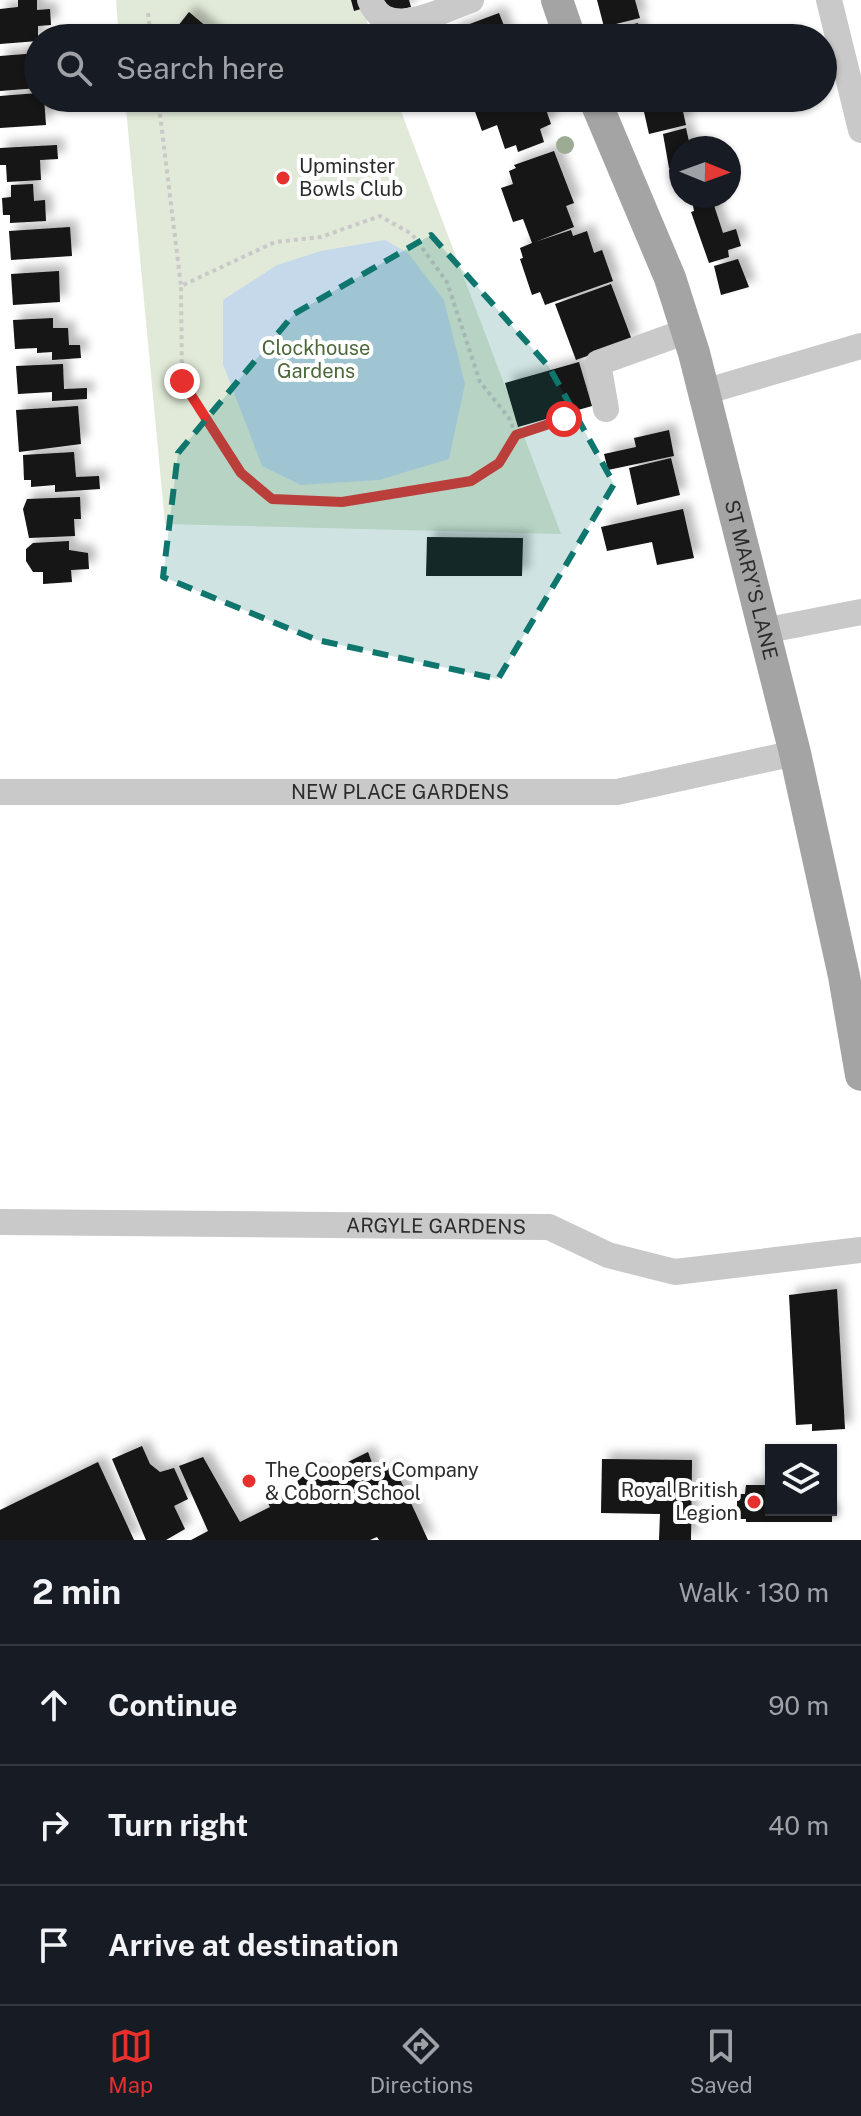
<!DOCTYPE html>
<html lang="en">
<head>
<meta charset="utf-8">
<style>
	body { margin:0; font-family:"Public Sans",sans-serif; background:#20242c; color:#f1f3f6 }
	.controls { position:absolute; right:24px; bottom:24px; display:grid; overflow:hidden; border-radius:0px; box-shadow:0 2px 6px #0004 }
	.controls button { width:72px; height:72px; display:grid; place-items:center; padding:0; border:0; border-bottom:2px solid #363941; background:#171b24; color:#f1f3f6; font:40px sans-serif }
	.compass { position:absolute; left:669px; top:136px; width:72px; height:72px; border-radius:50%; background:#171b24; box-shadow:0 2px 6px #0004; rotate:91deg }
	.stop { position:absolute; width:24px; height:24px; margin:-18px; border:6px solid #e5302d; border-radius:50%; background:#fff }
	.stop.end { background:#e5302d; border-color:#fff; box-shadow:0 2px 8px #0008 }
	.list { margin:0; padding:0; list-style:none }
	h2 { display:flex; justify-content:space-between; align-items:center; height:104px; margin:0; padding:0 32px; font-size:34px }
	h2 small { font-size:26px; font-weight:400; color:#9ea1a6 }
	.list li { display:grid; grid-template-columns:52px 1fr auto; gap:24px; align-items:center; box-sizing:border-box; height:120px; padding:0 32px; border-top:2px solid #363941 }
	.list b { display:block; font-size:30px; white-space:nowrap }
	.list em { font-size:26px; font-style:normal; color:#9ea1a6 }
	.icon { flex:none; width:44px; height:44px; fill:none; stroke:currentColor; stroke-width:2; stroke-linecap:round; stroke-linejoin:round }
	.map { position:relative; flex:none; width:861px; height:1540px; overflow:hidden }
	.search { position:absolute; background:#171b24; box-shadow:0 2px 6px #0004; left:24px; right:24px; top:24px; height:88px; display:flex; align-items:center; gap:20px; box-sizing:border-box; padding:0 28px; border-radius:44px; color:#9ea1a6; font-size:30px }
	.sheet { height:464px; background:#171b24 }
	nav { display:flex; justify-content:space-around; align-items:center; box-sizing:border-box; height:112px; border-top:2px solid #363941; background:#171b24; font-size:22px; color:#9ea1a6 }
	nav a { display:grid; justify-items:center; gap:4px }
	nav .on { color:#e5302d }
	.map>svg:first-child { display:block }
	.green { fill:#e1ead9 }
	.water { fill:#c5d9eb }
	.building { fill:#131313; filter:url(#shadow) }
	.lines { fill:none; stroke-linecap:round; stroke-linejoin:round }
	.path { stroke:#c9c9c9; stroke-width:4; stroke-dasharray:4 4; stroke-linecap:butt }
	.minor { stroke:#c9c9c9; stroke-width:26 }
	.major { stroke:#a4a4a4; stroke-width:32 }
	.tree { fill:#9cac93 }
	.route { stroke:#e5302d; stroke-width:10 }
	.marked { fill:#0f766e; fill-opacity:0.2; stroke:#0f766e; stroke-width:6; stroke-dasharray:16 10; stroke-linejoin:round }
	.poi-dot { fill:#e5302d; stroke:#fff; stroke-width:3 }
	.labels { text-anchor:middle; stroke-width:8; stroke-linejoin:round; paint-order:stroke }
	.poi-label { font-size:20px; fill:#2c2c2c; stroke:#fff; text-anchor:start }
	.park-label { font-size:20px; fill:#4b683a; stroke:#fff }
	.street-label { font-size:20px; fill:#2c2c2c; stroke:#fff }
</style>
</head>
<body>
<div class="map">
<svg width="861" height="1540" viewBox="0 0 861 1540">
	<defs>
		<filter id="shadow"><feDropShadow dx="7" dy="-7" stdDeviation="4" flood-color="#0004"/></filter>
	</defs>
	<rect width="100%" height="100%" fill="#fff"/>
	<path class="green" d="M116,0H359L373,38H119Z
		M125,98H396L561,534L165,524Z"/>
	<path class="water" d="M385,240L408,253L444,300L465,384L449,459L379,480L301,485L262,466L223,364V300L277,265L321,251Z"/>
	<path class="building" d="M18,0H37V10L50,9L51,25L38,26V41L0,44V9L18,7Z
		M351,0H409L411,7L394,11L381,3L354,11Z
		M597,0H635L640,18L604,27Z
		M189,12L220,38H182L174,31Z
		M499,13L509,38H454L451,31Z
		M638,23L641,38H615L613,29Z
		M38,53V88L0,91V56Z
		M38,93V98H44L46,125L0,128V96Z
		M495,98H542L551,124L540,129L544,142L518,152L516,145L505,149L497,125L482,131L473,106Z
		M635,98H680L686,125L649,134L642,103L636,104Z
		M686,128L690,146L698,145L699,148H681L680,191L674,167L669,168L663,134Z
		M57,145L58,159L40,160L41,180L7,182L6,165H0V148Z
		M554,151L574,203L566,206L574,227L535,242L571,230L573,236L587,231L594,253L602,250L613,281L545,305L540,292L532,295L520,259L523,258L520,248L532,243L523,219L513,222L501,188L513,184L509,171L516,168L514,165Z
		M33,184L34,201L45,200L46,221L10,223V215H3L2,198L11,197V185Z
		M711,196L723,233L736,229L741,246L728,250L729,257L709,263L691,212L694,211L692,200Z
		M70,227L72,256L11,260L9,231Z
		M738,259L749,287L721,295L714,266Z
		M59,271L60,302L13,305L11,274Z
		M611,284L632,340L576,360L555,304Z
		M53,318V328H68L69,345H80L81,358L52,360V352L37,353V348L15,349L13,320Z
		M579,362L592,406L518,427L505,383Z
		M63,364L64,389L87,388V399L52,401V392L18,394L16,366Z
		M78,406L81,444L19,452L16,410Z
		M669,430L674,456L608,470L604,454L636,447L634,438Z
		M74,452L76,477L99,476L100,489L55,492V485L31,487V480H24L23,455Z
		M671,458L680,495L637,505L629,468Z
		M80,497L81,519H74L75,536L29,538L23,509L27,499Z
		M683,509L694,558L657,565L652,542L607,551L601,527Z
		M427,537L523,538L522,576H426Z
		M69,541V550L88,553L89,569L71,570L72,582L43,584V572H33L26,561V549L33,543Z
		M837,1289L845,1429L812,1431V1424L796,1425L789,1295Z
		M142,1446L150,1464L160,1472L174,1468L188,1499L174,1506L185,1529L166,1540H146L112,1459Z
		M368,1452L376,1473L394,1466L428,1540H379L377,1537L370,1540H191L208,1531L179,1466L203,1457L240,1522L270,1507L268,1503L300,1490L297,1479L322,1469L327,1481L346,1472L342,1465Z
		M602,1459L692,1460L691,1540H659L660,1514L601,1513Z
		M98,1462L134,1540H0V1510Z
		M746,1485H771V1510H832V1522H746V1519H737V1494H745Z"/>
	<g class="lines">
		<path class="path" d="M148,13L151,38
			M158,98L181,286
			M516,435L509,418L480,382L447,282L412,234L380,216L321,237L275,242L181,286L182,381L241,473L272,499L342,502L471,481L499,463L516,435L564,419"/>
		<g class="minor">
			<path d="M370,0C385,43 442,10 471,0"/>
			<path d="M829,0L861,130"/>
			<path d="M704,392L861,346"/>
			<path d="M606,409L598,363L687,331"/>
			<path d="M763,631L861,612"/>
			<path id="s1" d="M0,792H617L795,753"/>
			<path id="s2" d="M0,1222L549,1227L608,1255L675,1272L861,1250"/>
		</g>
		<g class="major">
			<path d="M557,0L570,38"/>
			<path id="s3" d="M594,98L670,278L694,353L795,753L844,976L861,1075"/>
		</g>
	</g>
	<circle class="tree" cx="565" cy="145" r="9"/>
	<g class="lines">
		<path class="route" d="M182,381L241,473L272,499L342,502L471,481L499,463L516,435L564,419"/>
	</g>
	<path class="marked" d="M431,235L549,367L614,484L498,679L317,640L163,577L178,453L294,314Z"/>
	<g class="poi-dot">
		<circle cx="283" cy="178" r="8"/>
		<circle cx="249" cy="1481" r="8"/>
		<circle cx="754" cy="1502" r="8"/>
	</g>
	<g class="labels">
		<g class="poi-label">
			<text x="299" y="173">Upminster<tspan x="299" dy="23">Bowls Club</tspan></text>
			<text x="265" y="1477">The Coopers' Company<tspan x="265" dy="23">&amp; Coborn School</tspan></text>
			<text x="738" y="1497" text-anchor="end">Royal British<tspan x="738" dy="23">Legion</tspan></text>
		</g>
		<g class="park-label">
			<text x="316" y="355">Clockhouse<tspan x="316" dy="23">Gardens</tspan></text>
		</g>
		<g class="street-label">
			<text dy="7" stroke="none"><textPath href="#s3" startOffset="508">ST MARY'S LANE</textPath></text>
			<text dy="7" stroke="none"><textPath href="#s1" startOffset="400">NEW PLACE GARDENS</textPath></text>
			<text dy="7" stroke="none"><textPath href="#s2" startOffset="436">ARGYLE GARDENS</textPath></text>
		</g>
	</g>
</svg>
<div class="controls">
<button><svg class="icon" aria-label="layers" viewBox="0 0 24 24"><path d="M12 4l9 5-9 5-9-5zM3 14l9 5 9-5"/></svg></button>
</div>
<svg class="compass" viewBox="-18 -18 36 36"><path d="M0-13l5 13h-10z" fill="#e53935"/><path d="M0 13l5-13h-10z" fill="#9ea1a6"/></svg>
<div class="stop" style="left:564px;top:419px"></div>
<div class="stop end" style="left:182px;top:381px"></div>
<div class="search"><svg class="icon" aria-label="search" viewBox="0 0 24 24"><circle cx="10" cy="10" r="6"/><path d="M15 15l6 6"/></svg>Search here</div>
</div>
<section class="sheet">
<h2>2 min<small>Walk · 130 m</small></h2>
<ul class="list">
<li><svg class="icon" aria-label="ahead" viewBox="0 0 24 24"><path d="M12 20V5M6 11l6-6 6 6"/></svg><div><b>Continue</b></div><em>90 m</em></li>
<li><svg class="icon" aria-label="right" viewBox="0 0 24 24"><path d="M7 20v-9h11M14 6l5 5-5 5"/></svg><div><b>Turn right</b></div><em>40 m</em></li>
<li><svg class="icon" aria-label="arrive" viewBox="0 0 24 24"><path d="M6 21V4h12l-3 4 3 4H6"/></svg><div><b>Arrive at destination</b></div></li>
</ul>
</section>
<nav>
<a class="on"><svg class="icon" aria-label="map" viewBox="0 0 24 24"><path d="M3 6l6-2 6 2 6-2v14l-6 2-6-2-6 2zM9 4v14M15 6v14"/></svg>Map</a>
<a><svg class="icon" aria-label="directions" viewBox="0 0 24 24"><path d="M12 3l9 9-9 9-9-9zM9 14v-3h6M13 9l2 2-2 2"/></svg>Directions</a>
<a><svg class="icon" aria-label="saved" viewBox="0 0 24 24"><path d="M7 4h10v16l-5-4-5 4z"/></svg>Saved</a>
</nav>
</body>
</html>
